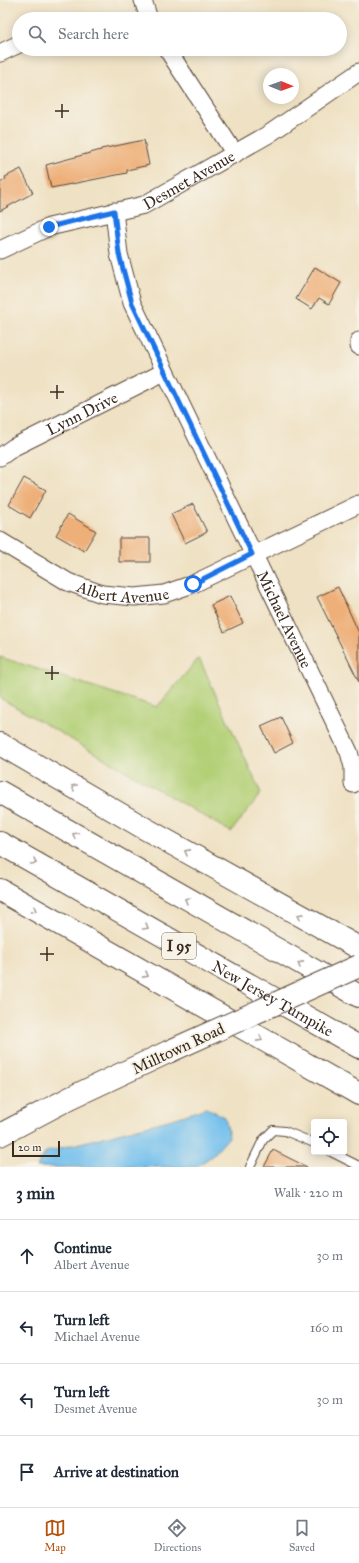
<!DOCTYPE html>
<html lang="en">
<head>
<meta charset="utf-8">
<style>
	body { margin:0; font-family:"IM FELL Great Primer",serif; background:#f2f2f3; color:#1f2937 }
	.controls { position:absolute; right:12px; bottom:12px; display:grid; overflow:hidden; border-radius:4px; box-shadow:0 2px 10px #0003 }
	.controls button { width:36px; height:36px; display:grid; place-items:center; padding:0; border:0; border-bottom:1px solid #e0e1e3; background:#fff; color:#1f2937; font:20px sans-serif }
	.compass { position:absolute; left:263px; top:68px; width:36px; height:36px; border-radius:50%; background:#fff; box-shadow:0 2px 10px #0003; rotate:91deg }
	.scale { position:absolute; left:12px; bottom:10px; width:48px; box-sizing:border-box; padding-left:4px; border:2px solid #3b2a1e; border-top:0; font-size:11px; line-height:14px; white-space:nowrap; color:#3b2a1e; -webkit-text-stroke:3px #f7f3e8; paint-order:stroke }
	.stop { position:absolute; width:12px; height:12px; margin:-9px; border:3px solid #1a73e8; border-radius:50%; background:#fff }
	.stop.end { background:#1a73e8; border-color:#fff; box-shadow:0 1px 4px #0008 }
	.list { margin:0; padding:0; list-style:none }
	h2 { display:flex; justify-content:space-between; align-items:center; height:52px; margin:0; padding:0 16px; font-size:17px }
	h2 small { font-size:13px; font-weight:400; color:#747a83 }
	.list li { display:grid; grid-template-columns:26px 1fr auto; gap:12px; align-items:center; box-sizing:border-box; height:72px; padding:0 16px; border-top:1px solid #e0e1e3 }
	.list b { display:block; font-size:15px; white-space:nowrap }
	.list p { margin:0; font-size:13px; white-space:nowrap; color:#747a83 }
	.list em { font-size:13px; font-style:normal; color:#747a83 }
	.icon { flex:none; width:22px; height:22px; fill:none; stroke:currentColor; stroke-width:2; stroke-linecap:round; stroke-linejoin:round }
	.map { position:relative; flex:none; width:359px; height:1167px; overflow:hidden }
	.search { position:absolute; background:#fff; box-shadow:0 2px 10px #0003; left:12px; right:12px; top:12px; height:44px; display:flex; align-items:center; gap:10px; box-sizing:border-box; padding:0 14px; border-radius:22px; color:#747a83; font-size:15px }
	.sheet { height:340px; background:#fff }
	nav { display:flex; justify-content:space-around; align-items:center; box-sizing:border-box; height:56px; border-top:1px solid #e0e1e3; background:#fff; font-size:11px; color:#747a83 }
	nav a { display:grid; justify-items:center; gap:2px }
	nav .on { color:#b45309 }
	.map>svg:first-child { display:block }
	.green { fill:#b3d077; stroke:#777d4a }
	.water { fill:#73c0ed; stroke:#577586 }
	.building { fill:#eeaf78 }
	.lines { fill:none; stroke-linecap:round; stroke-linejoin:round }
	.lane-casing { stroke:#564537; stroke-width:10 }
	.street-casing { stroke:#564537; stroke-width:19 }
	.secondary-casing { stroke:#564537; stroke-width:24 }
	.highway-casing { stroke:#564537; stroke-width:24 }
	.lane { stroke:#fff; stroke-width:8 }
	.street { stroke:#fff; stroke-width:17 }
	.secondary { stroke:#fff; stroke-width:22 }
	.highway { stroke:#fff; stroke-width:22 }
	.secondary-bridge-casing { stroke:#564537; stroke-width:24; stroke-linecap:butt }
	.secondary-bridge { stroke:#fff; stroke-width:22 }
	.oneway { stroke:#a79f9a }
	.route { stroke:#1a73e8; stroke-width:5 }
	.ticks { fill:none; stroke:#3b2a1e; stroke-width:1.5 }
	.labels { text-anchor:middle; stroke-width:4; stroke-linejoin:round; paint-order:stroke }
	.shield { fill:#f7f3e8; stroke:#73665b; stroke-width:1 }
	.shield-label { font-size:15px; font-weight:bold; fill:#3b2a1e }
	.street-label { font-size:16px; fill:#3b2a1e; stroke:#f7f3e8 }
</style>
</head>
<body>
<div class="map">
<svg width="359" height="1167" viewBox="0 0 359 1167">
	<rect width="100%" height="100%" fill="#f7f3e8"/>
	<filter id="ink" filterUnits="userSpaceOnUse"><feTurbulence type="fractalNoise" baseFrequency=".025" numOctaves="2"/><feDisplacementMap in="SourceGraphic" scale="8" xChannelSelector="R" yChannelSelector="G"/><feConvolveMatrix kernelMatrix="1 2 1 2 8 2 1 2 1" color-interpolation-filters="sRGB"/></filter>
	<filter id="wash" filterUnits="userSpaceOnUse"><feTurbulence type="fractalNoise" baseFrequency=".012" numOctaves="4" result="noise"/><feDisplacementMap in="SourceGraphic" scale="16" xChannelSelector="R" yChannelSelector="G"/><feGaussianBlur stdDeviation="0.9" result="paint"/><feColorMatrix in="noise" values="0 0 0 0 0 0 0 0 0 0 0 0 0 0 0 0 0 1.4 0 .05"/><feComposite in="paint" operator="in"/></filter>
	<g filter="url(#wash)">
		<rect width="100%" height="100%" fill="#efe1c3"/>
		<path class="green" d="M0,657L157,707L199,658L261,793L231,832L0,698Z"/>
		<path class="water" d="M206,1108L225,1117L229,1137L213,1155L196,1167H37L46,1152L176,1118Z"/>
		<g id="blocks">
			<path class="building" d="M144,140L149,165L127,170V173L51,188L46,165L101,150V149Z
				M21,169L33,193L0,211V183L6,179L5,177Z
				M315,267L341,283L329,304L319,298L312,309L296,299Z
				M24,478L46,490L30,518L9,505Z
				M193,504L207,532L185,543L171,514Z
				M68,514L96,531L84,551L56,535Z
				M119,538H150V562H119Z
				M338,587L359,633V682L317,597Z
				M230,596L243,623L224,632L211,605Z
				M281,717L293,743L274,753L261,726Z
				M273,1150L307,1167H264Z"/>
		</g>
	</g>
	<g filter="url(#ink)">
		<use href="#blocks" fill-opacity="0" stroke="#564537" stroke-width="1"/>
		<g class="lines">
			<defs>
				<path id="lane" d="M331,1152L359,1166
					M250,1167L263,1140L273,1130L285,1131L314,1143"/>
				<g id="street">
					<path d="M143,0L149,19"/>
					<path d="M167,49L235,154"/>
					<path d="M0,53L19,44"/>
					<path id="s1" d="M114,211L119,254L132,303L349,752L353,767V784"/>
					<path id="s2" d="M0,250L49,227L144,205L269,134L359,72"/>
					<path d="M359,341V346"/>
					<path id="s3" d="M0,457L14,447L164,372"/>
					<path id="s4" d="M0,541L68,582L102,594L135,597L164,594L193,584L359,504"/>
				</g>
				<path id="secondary" d="M0,1135L70,1098L168,1052"/>
				<g id="highway">
					<path d="M0,744L144,828L359,948"/>
					<path d="M0,792L359,996"/>
					<path id="s5" d="M0,843L359,1047"/>
					<path d="M0,890L359,1094"/>
				</g>
			</defs>
			<use href="#lane" class="lane-casing"/>
			<use href="#street" class="street-casing"/>
			<use href="#secondary" class="secondary-casing"/>
			<use href="#highway" class="highway-casing"/>
			<use href="#lane" class="lane"/>
			<use href="#street" class="street"/>
			<use href="#secondary" class="secondary"/>
			<use href="#highway" class="highway"/>
			<defs>
				<path id="secondary-bridge" d="M168,1052L359,966"/>
			</defs>
			<use href="#secondary-bridge" class="secondary-bridge-casing"/>
			<use href="#secondary-bridge" class="secondary-bridge"/>
		</g>
		<defs><path id="oneway-chevron" d="M-2-3.5L2.5 0L-2 3.5" fill="none" stroke-width="1.6" stroke-linecap="round" stroke-linejoin="round"/></defs>
		<g class="oneway">
			<use href="#oneway-chevron" transform="translate(74 787) rotate(-150)"/>
			<use href="#oneway-chevron" transform="translate(75 835) rotate(-150)"/>
			<use href="#oneway-chevron" transform="translate(187 852) rotate(-151)"/>
			<use href="#oneway-chevron" transform="translate(34 862) rotate(30)"/>
			<use href="#oneway-chevron" transform="translate(187 900) rotate(-150)"/>
			<use href="#oneway-chevron" transform="translate(34 910) rotate(30)"/>
			<use href="#oneway-chevron" transform="translate(300 916) rotate(-151)"/>
			<use href="#oneway-chevron" transform="translate(146 927) rotate(30)"/>
			<use href="#oneway-chevron" transform="translate(300 964) rotate(-151)"/>
			<use href="#oneway-chevron" transform="translate(146 975) rotate(29)"/>
			<use href="#oneway-chevron" transform="translate(260 1039) rotate(29)"/>
		</g>
	</g>
	<g class="lines" filter="url(#ink)">
		<path class="route" d="M49,227L114,211L119,254L132,303L252,554L193,584"/>
	</g>
	<path class="ticks" d="M55,111H69M62,118V104M50,392H64M57,399V385M45,673H59M52,680V666M40,954H54M47,961V947"/>
	<g class="labels">
		<rect class="shield" x="162" y="933" width="34" height="26" rx="3"/>
		<g class="shield-label">
			<text x="179" y="951">I 95</text>
		</g>
		<g class="street-label">
			<text dy="6" stroke="none"><textPath href="#s2" startOffset="203">Desmet Avenue</textPath></text>
			<text dy="6" stroke="none"><textPath href="#s3" startOffset="93">Lynn Drive</textPath></text>
			<text dy="6" stroke="none"><textPath href="#s4" startOffset="136">Albert Avenue</textPath></text>
			<text dy="6" stroke="none"><textPath href="#s1" startOffset="445">Michael Avenue</textPath></text>
			<text dy="6" stroke="none"><textPath href="#s5" startOffset="314">New Jersey Turnpike</textPath></text>
			<text transform="translate(178 1048) rotate(-25)" y="6">Milltown Road</text>
		</g>
	</g>
</svg>
<div class="controls">
<button><svg class="icon" aria-label="locate" viewBox="0 0 24 24"><circle cx="12" cy="12" r="6"/><path d="M12 2v4M12 18v4M2 12h4M18 12h4"/></svg></button>
</div>
<svg class="compass" viewBox="-18 -18 36 36"><path d="M0-13l5 13h-10z" fill="#e53935"/><path d="M0 13l5-13h-10z" fill="#747a83"/></svg>
<div class="scale">20 m</div>
<div class="stop" style="left:193px;top:584px"></div>
<div class="stop end" style="left:49px;top:227px"></div>
<div class="search"><svg class="icon" aria-label="search" viewBox="0 0 24 24"><circle cx="10" cy="10" r="6"/><path d="M15 15l6 6"/></svg>Search here</div>
</div>
<section class="sheet">
<h2>3 min<small>Walk · 220 m</small></h2>
<ul class="list">
<li><svg class="icon" aria-label="ahead" viewBox="0 0 24 24"><path d="M12 20V5M6 11l6-6 6 6"/></svg><div><b>Continue</b><p>Albert Avenue</p></div><em>30 m</em></li>
<li><svg class="icon" aria-label="left" viewBox="0 0 24 24"><path d="M17 20v-9H6M10 6l-5 5 5 5"/></svg><div><b>Turn left</b><p>Michael Avenue</p></div><em>160 m</em></li>
<li><svg class="icon" aria-label="left" viewBox="0 0 24 24"><path d="M17 20v-9H6M10 6l-5 5 5 5"/></svg><div><b>Turn left</b><p>Desmet Avenue</p></div><em>30 m</em></li>
<li><svg class="icon" aria-label="arrive" viewBox="0 0 24 24"><path d="M6 21V4h12l-3 4 3 4H6"/></svg><div><b>Arrive at destination</b></div></li>
</ul>
</section>
<nav>
<a class="on"><svg class="icon" aria-label="map" viewBox="0 0 24 24"><path d="M3 6l6-2 6 2 6-2v14l-6 2-6-2-6 2zM9 4v14M15 6v14"/></svg>Map</a>
<a><svg class="icon" aria-label="directions" viewBox="0 0 24 24"><path d="M12 3l9 9-9 9-9-9zM9 14v-3h6M13 9l2 2-2 2"/></svg>Directions</a>
<a><svg class="icon" aria-label="saved" viewBox="0 0 24 24"><path d="M7 4h10v16l-5-4-5 4z"/></svg>Saved</a>
</nav>
</body>
</html>
